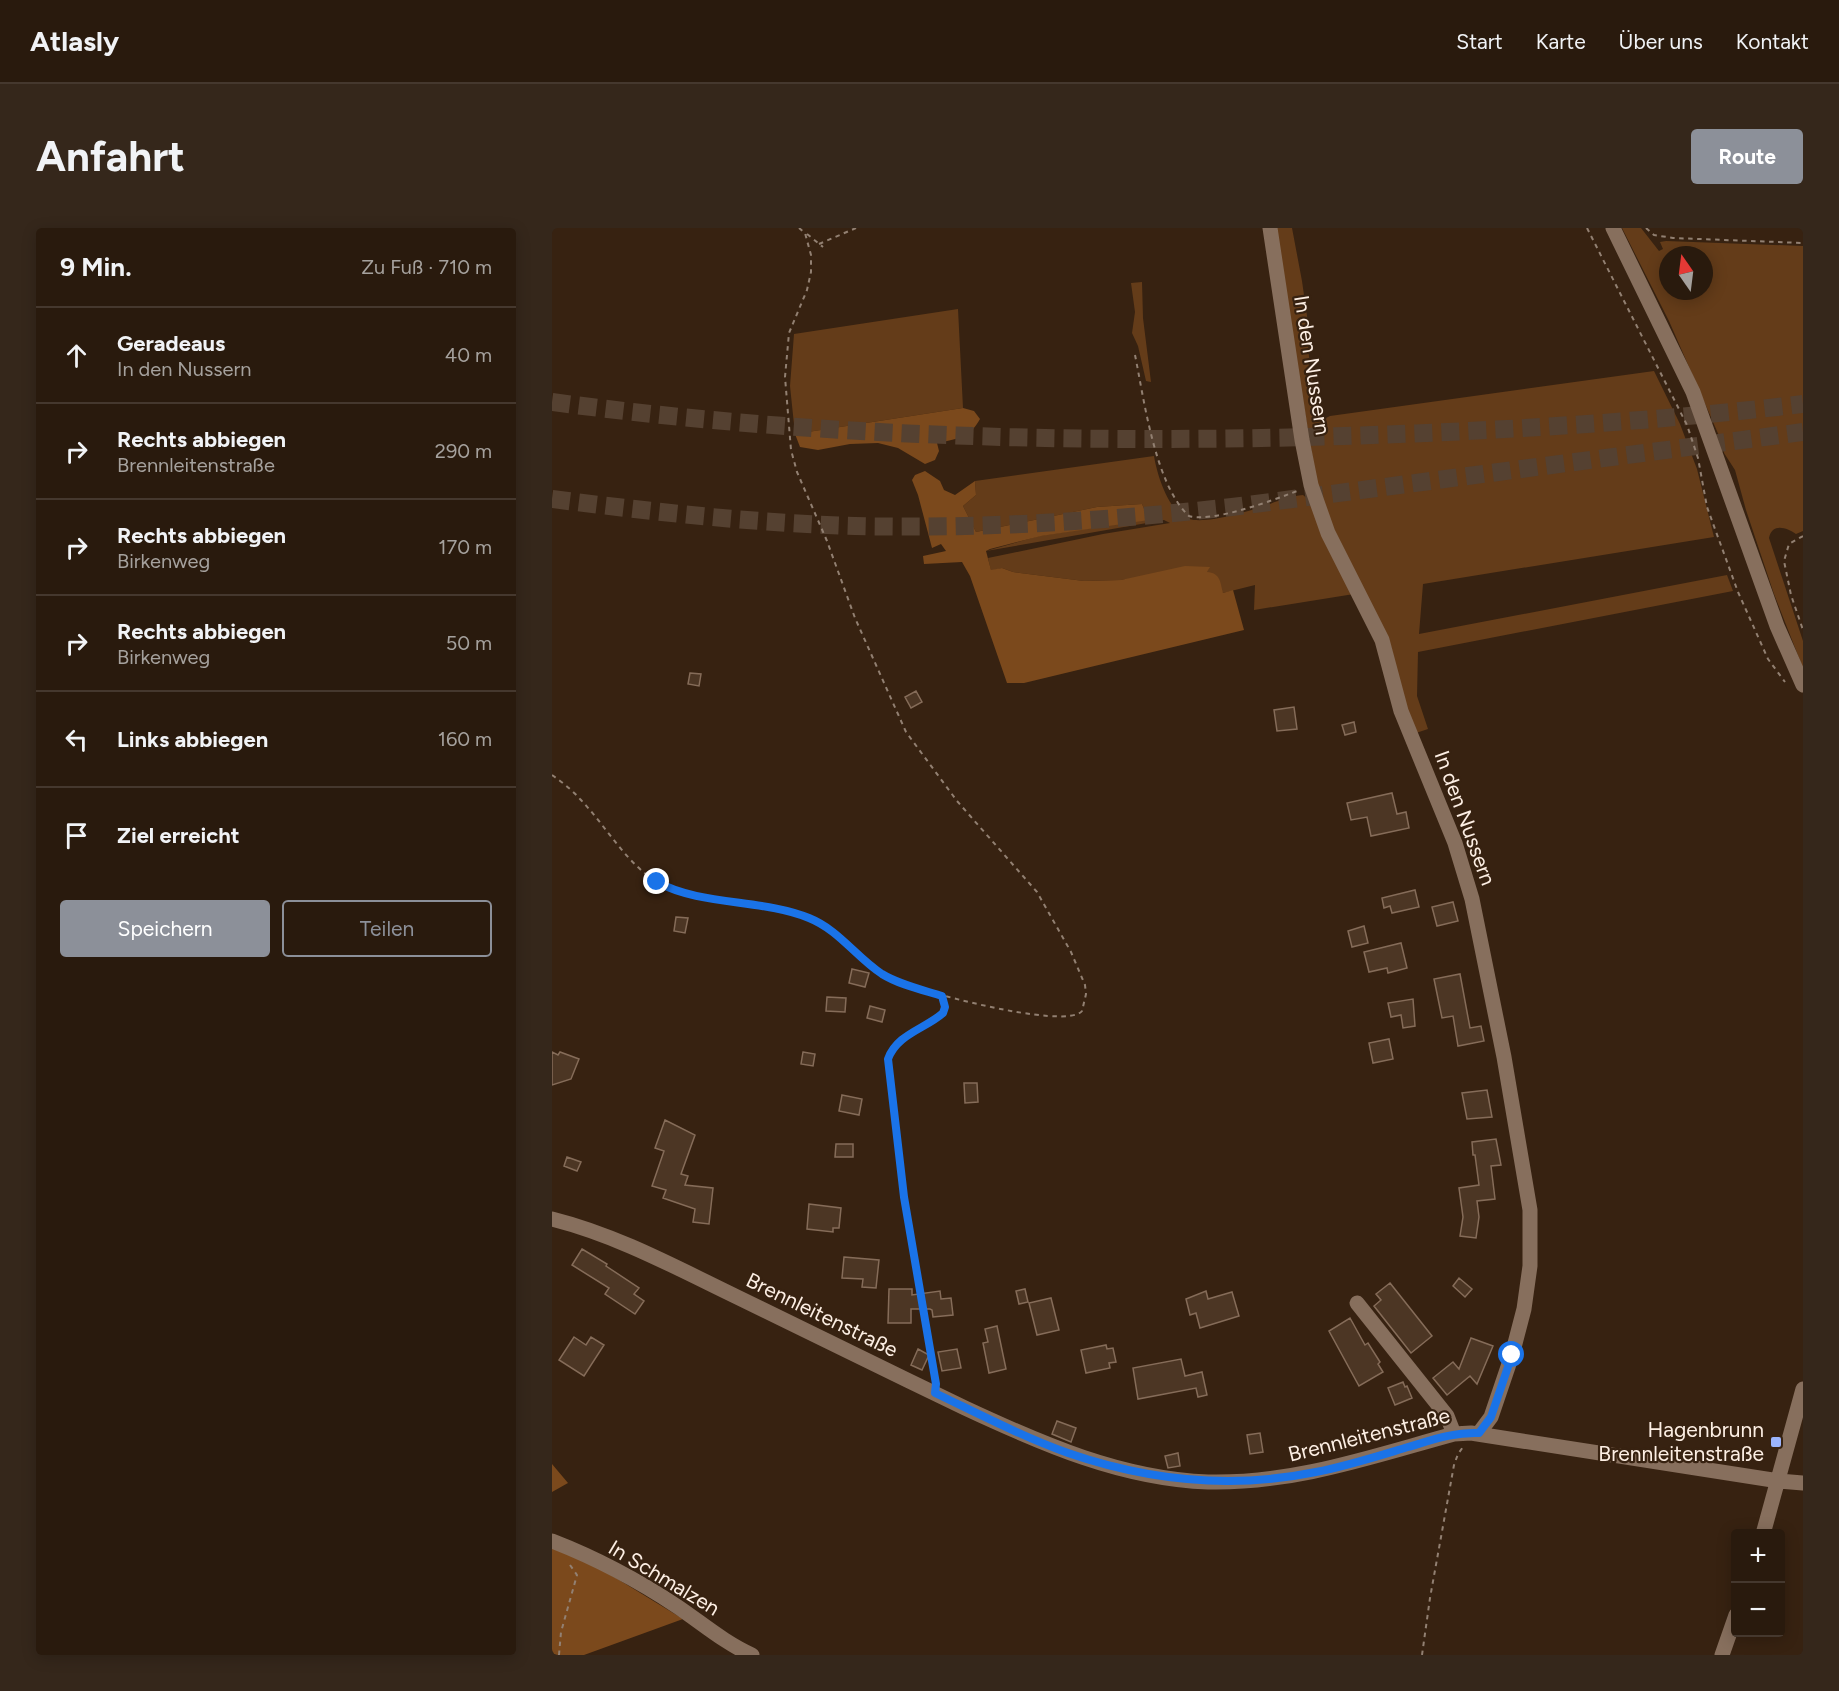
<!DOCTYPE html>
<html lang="de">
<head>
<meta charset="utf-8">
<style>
	body { margin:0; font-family:Figtree,sans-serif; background:#35271b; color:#f1f3f6 }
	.controls { position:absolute; right:18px; bottom:18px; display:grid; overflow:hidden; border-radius:6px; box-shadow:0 3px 15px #0003 }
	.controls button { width:54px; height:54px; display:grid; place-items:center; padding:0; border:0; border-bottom:2px solid #45382e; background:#291a0d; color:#f1f3f6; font:30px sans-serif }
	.compass { position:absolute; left:1107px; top:18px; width:54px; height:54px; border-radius:50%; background:#291a0d; box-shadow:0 3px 15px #0003; rotate:346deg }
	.stop { position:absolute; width:18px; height:18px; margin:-14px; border:4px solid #1a73e8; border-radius:50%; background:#fff }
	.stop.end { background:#1a73e8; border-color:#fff; box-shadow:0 2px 6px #0008 }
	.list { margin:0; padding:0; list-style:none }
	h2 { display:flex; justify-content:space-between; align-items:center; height:78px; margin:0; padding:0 24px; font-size:26px }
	h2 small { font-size:20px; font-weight:400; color:#a5a19d }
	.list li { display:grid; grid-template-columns:39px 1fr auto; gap:18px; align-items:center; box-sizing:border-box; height:96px; padding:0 24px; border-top:2px solid #45382e }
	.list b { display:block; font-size:22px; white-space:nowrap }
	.list p { margin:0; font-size:20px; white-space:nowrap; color:#a5a19d }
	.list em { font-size:20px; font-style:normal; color:#a5a19d }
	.actions { display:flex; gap:12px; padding:18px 24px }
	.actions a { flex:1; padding:14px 0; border:2px solid #8c9099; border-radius:6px; text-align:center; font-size:21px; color:#8c9099 }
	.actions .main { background:#8c9099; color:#fff }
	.icon { flex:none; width:33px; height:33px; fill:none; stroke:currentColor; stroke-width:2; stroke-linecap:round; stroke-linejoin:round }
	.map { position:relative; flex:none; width:1251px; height:1427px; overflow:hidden; border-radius:6px }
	header { display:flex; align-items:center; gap:36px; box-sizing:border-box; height:84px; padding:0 30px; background:#291a0d; border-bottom:2px solid #45382e }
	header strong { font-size:28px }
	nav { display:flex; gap:33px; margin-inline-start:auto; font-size:21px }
	.intro { display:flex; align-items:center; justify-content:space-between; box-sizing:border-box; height:144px; padding:0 36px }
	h1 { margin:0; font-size:42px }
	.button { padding:15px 27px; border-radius:6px; background:#8c9099; color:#fff; font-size:21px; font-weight:700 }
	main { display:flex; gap:36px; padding:0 36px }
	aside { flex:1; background:#291a0d; border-radius:6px; box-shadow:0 3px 15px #0003 }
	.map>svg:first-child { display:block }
	.green { fill:#643c19; fill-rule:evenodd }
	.forest { fill:#7b491c }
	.building { fill:#4c3624; stroke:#856c59; stroke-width:1.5 }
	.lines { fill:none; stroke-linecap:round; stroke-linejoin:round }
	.highway-tunnel { stroke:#554131; stroke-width:18; stroke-dasharray:18 9; stroke-linecap:butt }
	.path { stroke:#928072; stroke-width:2; stroke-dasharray:4.5 4.5; stroke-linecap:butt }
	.minor { stroke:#876f5d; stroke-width:15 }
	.route { stroke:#1a73e8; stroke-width:8 }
	.poi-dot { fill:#9bb4fd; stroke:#372211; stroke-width:2 }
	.labels { text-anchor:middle; stroke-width:4.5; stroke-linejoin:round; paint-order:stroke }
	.street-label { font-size:21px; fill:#fdefe4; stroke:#372211 }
	.poi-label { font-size:21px; fill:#fdefe4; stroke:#372211; text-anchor:end }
</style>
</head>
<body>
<header>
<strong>Atlasly</strong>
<nav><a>Start</a><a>Karte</a><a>Über uns</a><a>Kontakt</a></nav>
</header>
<div class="intro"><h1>Anfahrt</h1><a class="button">Route</a></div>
<main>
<aside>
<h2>9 Min.<small>Zu Fuß · 710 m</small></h2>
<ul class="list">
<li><svg class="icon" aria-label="ahead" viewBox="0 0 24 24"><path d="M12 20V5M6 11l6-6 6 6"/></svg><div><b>Geradeaus</b><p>In den Nussern</p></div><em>40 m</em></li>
<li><svg class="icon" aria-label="right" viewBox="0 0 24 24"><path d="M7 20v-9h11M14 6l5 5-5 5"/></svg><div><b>Rechts abbiegen</b><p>Brennleitenstraße</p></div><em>290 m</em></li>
<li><svg class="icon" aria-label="right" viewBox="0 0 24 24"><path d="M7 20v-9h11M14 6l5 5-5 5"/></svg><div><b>Rechts abbiegen</b><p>Birkenweg</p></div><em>170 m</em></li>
<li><svg class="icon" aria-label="right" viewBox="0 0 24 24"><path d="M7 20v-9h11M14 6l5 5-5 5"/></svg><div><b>Rechts abbiegen</b><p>Birkenweg</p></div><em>50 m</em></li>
<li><svg class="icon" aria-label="left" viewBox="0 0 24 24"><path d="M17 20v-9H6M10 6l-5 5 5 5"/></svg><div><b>Links abbiegen</b></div><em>160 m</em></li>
<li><svg class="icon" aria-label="arrive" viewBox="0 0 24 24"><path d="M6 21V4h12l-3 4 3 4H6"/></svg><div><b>Ziel erreicht</b></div></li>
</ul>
<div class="actions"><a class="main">Speichern</a><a>Teilen</a></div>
</aside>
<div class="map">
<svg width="1251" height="1427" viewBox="0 0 1251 1427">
	<rect width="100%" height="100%" fill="#372211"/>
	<path class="green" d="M722,0H740L750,53L758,109L756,121L764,178L761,180L763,191L768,190L770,192L778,188L1102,143L1128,196L1145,241L1162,309L871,356L867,406L1175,347L1181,363L866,424L865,468L876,501L864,505L855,484L839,418L792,329L766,262Z
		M1070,0H1089L1107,23L1111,21L1108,14L1114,13L1251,18V303L1244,306C1234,299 1220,295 1217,310L1251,413V440L1222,366L1194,282L1183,242L1172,225L1171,211L1168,210L1117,93ZM1116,27H1152V63H1116Z
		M590,54L591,90L599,154L594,153L586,118L580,105L583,84L579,55Z
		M406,81L411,180L243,206L238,158L242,106Z
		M602,228C605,246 616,284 637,291C654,296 693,284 710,279C723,274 737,268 751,267L757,272L802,366L702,382L703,357L671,365L654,345L657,340L569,352L532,353L461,344L450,340L439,343L436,330L551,306L618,295L612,292L434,323L487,308L596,291L590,276L545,279L424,304L411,278L424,267L423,253Z"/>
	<path class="forest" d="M411,180L422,183L428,191C418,210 404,211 385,215L387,223L383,232L373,236L346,220L326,215L298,216L266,222L248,219L243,206Z
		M373,243L388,253L392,262L403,267L423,253L424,267L411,278L424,304L545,279L590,276L597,292L489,308L438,321L434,323L439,342L450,340L461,344L532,353L569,352L633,338L658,339L655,344C668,345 668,353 671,365L681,362L692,402L472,455H455L418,348L410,334L372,336L371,328L394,323L389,316L380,320L366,267L360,252L363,247Z
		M0,1236L16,1255L0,1264Z
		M0,1311L131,1391L32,1427H0Z"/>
	<path class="building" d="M138,445L149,446L147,458L136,456Z
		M364,463L370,474L359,480L353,469Z
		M742,479L745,501L725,503L722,482Z
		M802,494L804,504L793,507L790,497Z
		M840,565L845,586L854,584L857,600L819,608L815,589L799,592L795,575Z
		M863,662L867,679L840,685L838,678L832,680L830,670Z
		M901,674L906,693L885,698L880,679Z
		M124,689L136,690L133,705L122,703Z
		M812,698L816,715L800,719L796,703Z
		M849,715L855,740L836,745L835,740L817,744L812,724Z
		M300,741L317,745L313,759L297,755Z
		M908,746L918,800L929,798L932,813L906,818L901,788L890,790L882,751Z
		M275,769L294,770L293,784L274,783Z
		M861,771L863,798L851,800L849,787L839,789L836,775Z
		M318,778L333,782L330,794L315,790Z
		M837,811L841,831L821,835L817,815Z
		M0,824L6,827L8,824L27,831L19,851L0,857Z
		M251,824L263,826L261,838L249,836Z
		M412,855H425L426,874L413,875Z
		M935,862L940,889L915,891L910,865Z
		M290,867L310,871L307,887L287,883Z
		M113,892L143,907L129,946L136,948L133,957L161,960L157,996L141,994L143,981L111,970L114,962L100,958L112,923L103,920Z
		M944,911L949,937L939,938L943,971L925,973L927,989L924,1010L908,1008L911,989L907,960L927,957L923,927H921L920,914Z
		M284,916H301V929H283Z
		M15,929L29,934L25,943L12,938Z
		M257,976L289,980L287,1000H281V1004L255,1001Z
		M30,1021L55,1036L54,1038L87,1060L82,1066L92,1073L83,1086L53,1066L57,1060L20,1037Z
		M292,1029L327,1032L324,1060L310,1059L311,1051L290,1050Z
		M907,1050L920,1061L913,1069L901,1058Z
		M838,1055L880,1108L859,1125L822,1078L829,1072L824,1066Z
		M337,1061H360V1067L388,1063L389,1071L399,1070L401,1087L381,1089L380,1082L378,1081H359V1095H336Z
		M473,1061L476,1074L467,1076L464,1063Z
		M654,1063L656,1071L680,1064L687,1088L648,1100L644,1085L638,1087L634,1071Z
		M499,1070L507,1102L485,1107L477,1075Z
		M798,1090L813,1117L816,1115L828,1134L826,1136L831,1144L807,1158L777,1103Z
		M445,1098L454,1141L437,1145L431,1115L436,1114L433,1101Z
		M22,1109L34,1117L39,1109L52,1117L32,1148L7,1132Z
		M919,1110L941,1118L925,1156L918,1148L895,1167L881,1150L901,1134L907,1141Z
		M554,1117L555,1121L561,1120L564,1134L557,1135L558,1140L534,1145L529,1122Z
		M366,1121L377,1127L370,1142L359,1137Z
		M405,1121L409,1140L390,1143L386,1124Z
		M629,1131L633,1148L650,1144L655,1167L646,1169L644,1160L586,1171L581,1140Z
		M851,1154L853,1159L855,1158L860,1170L843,1177L836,1160Z
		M505,1193L524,1200L519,1214L500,1206Z
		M708,1205L711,1224L698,1226L695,1207Z
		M626,1225L628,1238L616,1240L613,1228Z"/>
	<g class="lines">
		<path class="highway-tunnel" d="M0,174C262,209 528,216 792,208C946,203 1099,194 1251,176
			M0,271C101,284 202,295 303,298C429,301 555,293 680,279L1251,204"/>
		<path class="path" d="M1035,0L1135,197L1146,230L1155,279L1186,364L1216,431L1233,454
			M1094,0L1102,7L1121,10L1251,15
			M255,6L271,19
			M267,16L304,0
			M583,127C592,171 603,257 637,288C660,295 722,272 745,263
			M1251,308L1237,316L1232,333L1239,367L1251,402
			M0,547C10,554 20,562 28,571C57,601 77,642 116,660C160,673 214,673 255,689C288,702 306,733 336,749C360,762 514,803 530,783L534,766L533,757L519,724L485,664L405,573L354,504L303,390L275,313L245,244L239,222L233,149L237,105L255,62L259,44V27L253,5L247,0
			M383,1151L352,968L336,831C345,806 373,801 391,785L393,779L390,769
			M7,1427L9,1404L25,1347L18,1337
			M870,1427L878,1370L902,1237L906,1226L911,1219"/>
		<path class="minor" d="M718,0L750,212L759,257L776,305L830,412L849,483L903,615L920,671L952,829L978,982V1038L972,1081L960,1127L939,1189L927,1205
			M1061,0L1141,164L1225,398L1251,457
			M0,991C64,1007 123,1039 183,1068C259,1105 336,1143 413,1180C490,1216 570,1251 656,1254C742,1256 821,1228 902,1206L919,1205L1227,1253L1251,1255
			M805,1075L895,1188L902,1206
			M1211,1306L1251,1161
			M0,1313C44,1330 87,1353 126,1379C151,1396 173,1415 200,1427
			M1170,1427L1184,1387"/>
	</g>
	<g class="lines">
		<path class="route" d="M105,654C149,678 211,671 257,690C287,702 304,729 330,746C348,757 371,762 390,768L393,779L391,785C373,801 345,806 336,831L352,969L384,1156L383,1165C427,1186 471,1209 516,1225C597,1253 680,1261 764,1244C795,1238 826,1228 856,1219C880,1212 902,1204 927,1205L939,1189L960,1127"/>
	</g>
	<rect class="poi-dot" x="1218" y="1208" width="12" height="12" rx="3"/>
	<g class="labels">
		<g class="street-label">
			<text transform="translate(760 137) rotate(81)" y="7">In den Nussern</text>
			<text transform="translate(913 590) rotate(70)" y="7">In den Nussern</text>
			<text transform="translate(270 1087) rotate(26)" y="7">Brennleitenstraße</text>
			<text transform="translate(817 1207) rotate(-14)" y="7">Brennleitenstraße</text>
			<text transform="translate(112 1350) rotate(31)" y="7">In Schmalzen</text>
		</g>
		<g class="poi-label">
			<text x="1212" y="1209">Hagenbrunn<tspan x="1212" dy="24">Brennleitenstraße</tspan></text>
		</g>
	</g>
</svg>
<div class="controls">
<button>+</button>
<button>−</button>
</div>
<svg class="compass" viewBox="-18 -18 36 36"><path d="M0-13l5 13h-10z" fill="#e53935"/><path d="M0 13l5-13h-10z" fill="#a5a19d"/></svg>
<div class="stop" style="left:960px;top:1127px"></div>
<div class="stop end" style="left:105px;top:654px"></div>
</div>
</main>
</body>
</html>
